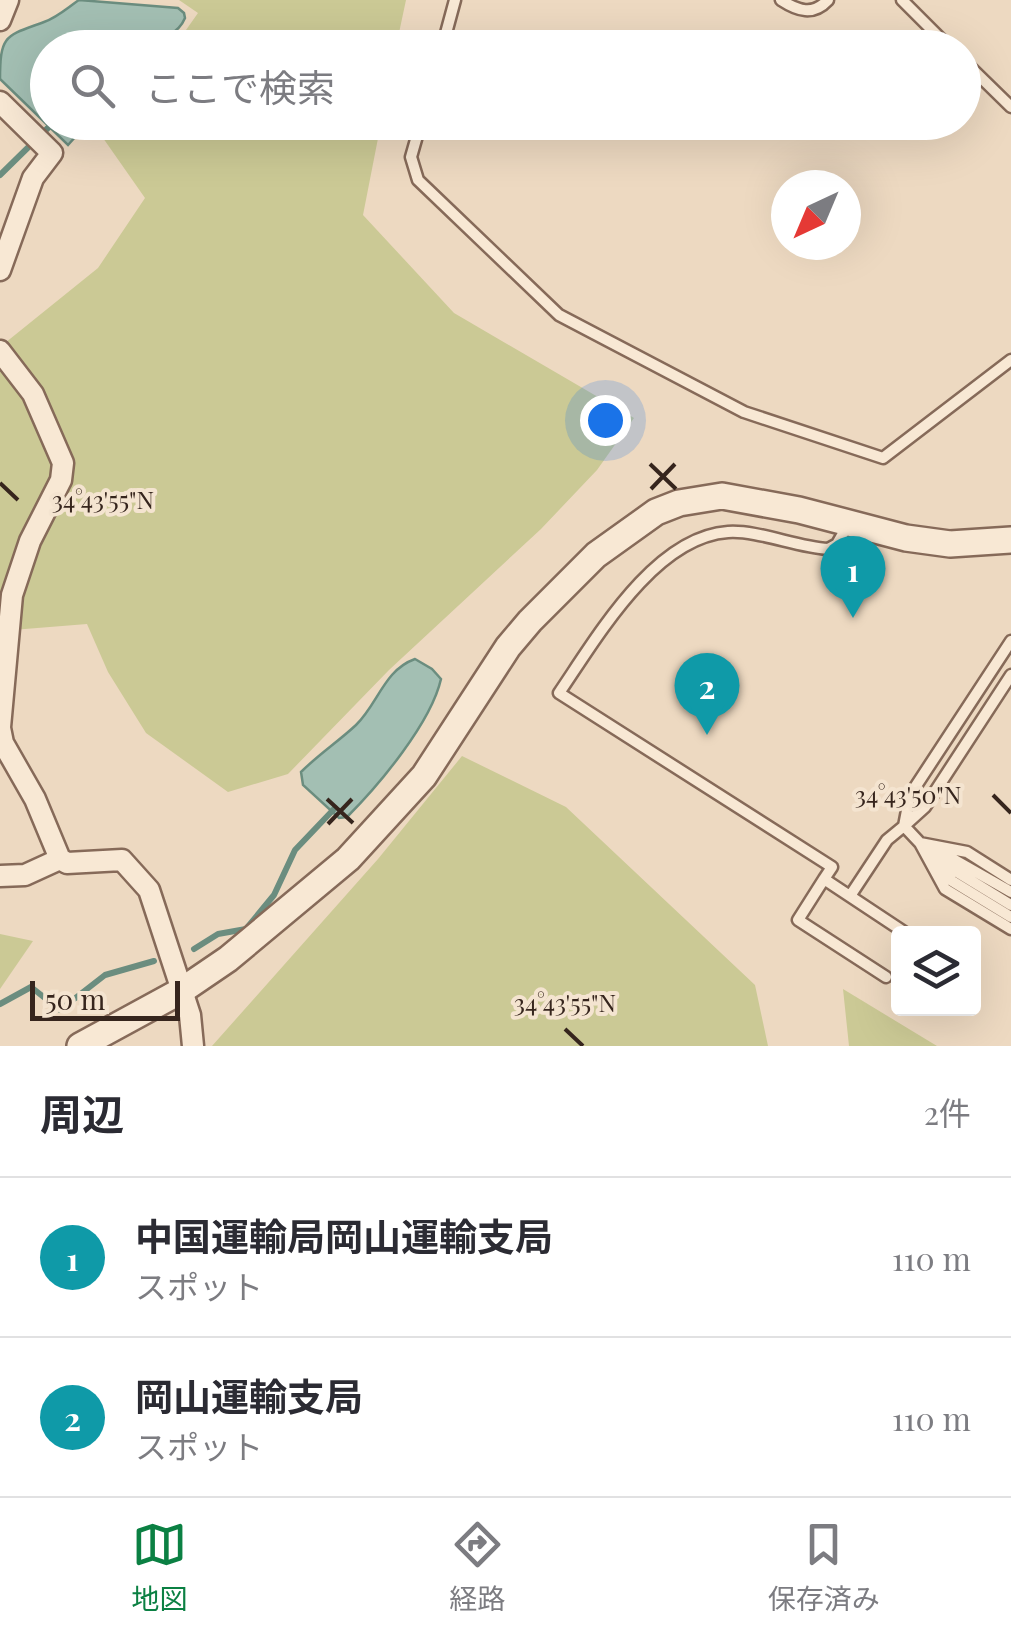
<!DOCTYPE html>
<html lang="ja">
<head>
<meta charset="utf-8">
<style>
	body { margin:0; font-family:"Playfair Display","Noto Sans JP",serif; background:#f2f2f3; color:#2b2b33 }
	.controls { position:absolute; right:30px; bottom:30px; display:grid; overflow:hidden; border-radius:10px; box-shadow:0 10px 40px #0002 }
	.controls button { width:90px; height:90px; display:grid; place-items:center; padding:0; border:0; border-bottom:2px solid #e1e1e2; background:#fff; color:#2b2b33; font:50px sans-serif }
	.compass { position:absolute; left:771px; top:170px; width:90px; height:90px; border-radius:50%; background:#fff; box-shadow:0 10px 40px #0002; rotate:224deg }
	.scale { position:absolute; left:30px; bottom:25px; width:150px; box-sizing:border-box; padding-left:10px; border:5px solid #36251d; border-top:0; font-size:28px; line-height:35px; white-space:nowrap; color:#36251d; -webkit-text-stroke:8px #f4e4d0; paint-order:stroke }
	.you { position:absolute; left:605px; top:420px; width:35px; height:35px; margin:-25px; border:8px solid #fff; border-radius:50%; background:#1a73e8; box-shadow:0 0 0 15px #1a73e833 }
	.badge { display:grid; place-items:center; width:65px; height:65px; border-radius:50%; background:#0b8043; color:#fff; font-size:32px; font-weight:700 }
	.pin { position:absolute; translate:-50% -82px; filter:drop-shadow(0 2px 5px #0008) }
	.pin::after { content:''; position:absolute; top:52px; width:35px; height:30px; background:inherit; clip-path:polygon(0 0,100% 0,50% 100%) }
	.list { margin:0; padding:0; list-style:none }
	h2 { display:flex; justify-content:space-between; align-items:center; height:130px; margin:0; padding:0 40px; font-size:42px }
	h2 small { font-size:32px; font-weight:400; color:#7c7c81 }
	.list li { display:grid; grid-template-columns:65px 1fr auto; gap:30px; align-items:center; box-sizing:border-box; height:160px; padding:0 40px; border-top:2px solid #e1e1e2 }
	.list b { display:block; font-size:38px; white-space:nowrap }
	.list p { margin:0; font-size:32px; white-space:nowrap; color:#7c7c81 }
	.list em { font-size:32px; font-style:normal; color:#7c7c81 }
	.icon { flex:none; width:55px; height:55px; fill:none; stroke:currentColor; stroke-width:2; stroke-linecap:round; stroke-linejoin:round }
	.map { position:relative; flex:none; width:1011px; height:1046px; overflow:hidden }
	.search { position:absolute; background:#fff; box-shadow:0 10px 40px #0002; left:30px; right:30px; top:30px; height:110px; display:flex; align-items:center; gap:25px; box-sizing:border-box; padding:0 35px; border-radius:55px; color:#7c7c81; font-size:38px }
	.sheet { height:450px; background:#fff }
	nav { display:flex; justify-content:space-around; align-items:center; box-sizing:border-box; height:140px; border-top:2px solid #e1e1e2; background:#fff; font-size:28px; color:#7c7c81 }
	nav a { display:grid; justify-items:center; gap:5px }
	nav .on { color:#0b8043 }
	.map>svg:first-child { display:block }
	.green { fill:#cbc995 }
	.water { fill:#a3bfb3; stroke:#6b8d7f; stroke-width:2.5 }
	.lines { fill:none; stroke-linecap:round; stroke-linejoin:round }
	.stream { stroke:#6b8d7f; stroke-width:6 }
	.service-casing { stroke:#866a59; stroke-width:15 }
	.minor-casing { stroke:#866a59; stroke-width:25 }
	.tertiary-casing { stroke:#866a59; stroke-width:30 }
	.service { stroke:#f8e8d4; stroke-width:10 }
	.minor { stroke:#f8e8d4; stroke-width:20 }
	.tertiary { stroke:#f8e8d4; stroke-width:25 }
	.ticks { fill:none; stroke:#36251d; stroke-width:4 }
	.ticks-label { font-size:25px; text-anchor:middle; fill:#36251d; stroke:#f4e4d0; stroke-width:8; stroke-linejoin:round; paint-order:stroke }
</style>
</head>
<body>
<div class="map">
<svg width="1011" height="1046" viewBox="0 0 1011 1046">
	<rect width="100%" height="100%" fill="#edd9c1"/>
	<path class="green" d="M179,0H406L396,47H174L198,13Z
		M101,123H381L363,215L454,313L634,418L597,470L541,529L389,670L288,774L228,792L146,733L108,672L87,624L0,631V347L98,268L145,198L96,128Z
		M462,756L566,807L755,985L768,1046H212L378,859Z
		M0,934L33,941L0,989Z
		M843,989L937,1046H849Z"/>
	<path class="water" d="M79,0L178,8L184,13L185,18C169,57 83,48 48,48V122L77,123L76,136L68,145L0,79C0,34 6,36 44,22C58,17 67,8 79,0Z
		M415,659L432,669L441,679C431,723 379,785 347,817L339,818L303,785L301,772C319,754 339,741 356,725C378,704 384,670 415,659Z"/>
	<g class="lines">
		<path class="stream" d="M0,175L53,123
			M194,949L218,934L246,929L274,895L295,850L335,808
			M0,1004L31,987L60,1010L105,975L154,961"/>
		<defs>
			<path id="service" d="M781,0C798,11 813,16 828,0
				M902,0L950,48
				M442,48L455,0
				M964,61L1011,107
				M421,122L411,157L418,180L559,315L744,412L883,458L1011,360
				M848,525L837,544L828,549C796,547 758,530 728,532C654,537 596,639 559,693L832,867L824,879L907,934
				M1011,675L925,807L904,826L920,843L967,852L1011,880
				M920,843L945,889L1011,929
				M925,846L957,872L1011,905
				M939,851L1011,892
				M937,863L952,881L1011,917
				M824,879L798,920L886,977
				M850,896L887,840L904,826L910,795L1011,641"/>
			<path id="minor" d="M0,20L8,0
				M0,102L52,153L33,178L0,270
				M0,351L33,394L63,463L61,480L30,541L12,595L0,727
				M0,728L3,743L35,799L60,859
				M0,876L25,875L60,859L67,863L122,860L149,890L190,1015L193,1046"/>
			<path id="tertiary" d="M80,1046L181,991L228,959L348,859L424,776L508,647L530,621L596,555L656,512L679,503L722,496L799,510L906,538L950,544L1011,540"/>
		</defs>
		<use href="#service" class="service-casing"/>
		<use href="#minor" class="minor-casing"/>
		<use href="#tertiary" class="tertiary-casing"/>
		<use href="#service" class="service"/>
		<use href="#minor" class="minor"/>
		<use href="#tertiary" class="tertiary"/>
	</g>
	<path class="ticks" d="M650,464L676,489M0,483L18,500M651,489L675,464M993,795L1011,813M327,799L353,823M328,824L352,799M565,1029L583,1046"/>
	<g class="ticks-label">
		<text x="103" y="509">34°43'55"N</text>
		<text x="908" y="804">34°43'50"N</text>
		<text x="565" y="1012">34°43'55"N</text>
	</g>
</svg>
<div class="controls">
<button><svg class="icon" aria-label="layers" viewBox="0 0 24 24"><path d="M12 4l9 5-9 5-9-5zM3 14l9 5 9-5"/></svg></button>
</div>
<svg class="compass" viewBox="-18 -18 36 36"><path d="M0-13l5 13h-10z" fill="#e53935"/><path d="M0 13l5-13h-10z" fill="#7c7c81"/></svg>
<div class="scale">50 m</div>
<div class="you"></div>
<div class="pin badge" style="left:853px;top:618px;background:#0f9aa8">1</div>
<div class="pin badge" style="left:707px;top:735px;background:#0f9aa8">2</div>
<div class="search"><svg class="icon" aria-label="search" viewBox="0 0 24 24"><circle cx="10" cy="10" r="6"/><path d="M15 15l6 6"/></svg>ここで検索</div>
</div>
<section class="sheet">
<h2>周辺<small>2件</small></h2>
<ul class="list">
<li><span class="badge" style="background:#0f9aa8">1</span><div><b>中国運輸局岡山運輸支局</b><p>スポット</p></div><em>110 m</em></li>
<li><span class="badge" style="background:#0f9aa8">2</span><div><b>岡山運輸支局</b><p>スポット</p></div><em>110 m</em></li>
</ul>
</section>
<nav>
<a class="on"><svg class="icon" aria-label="map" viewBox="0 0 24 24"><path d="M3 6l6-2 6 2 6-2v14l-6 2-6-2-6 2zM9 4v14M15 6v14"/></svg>地図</a>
<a><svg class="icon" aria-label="directions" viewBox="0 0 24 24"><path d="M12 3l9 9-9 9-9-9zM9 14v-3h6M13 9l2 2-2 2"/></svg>経路</a>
<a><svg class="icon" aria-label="saved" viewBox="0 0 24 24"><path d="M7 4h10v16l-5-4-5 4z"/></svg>保存済み</a>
</nav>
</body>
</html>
